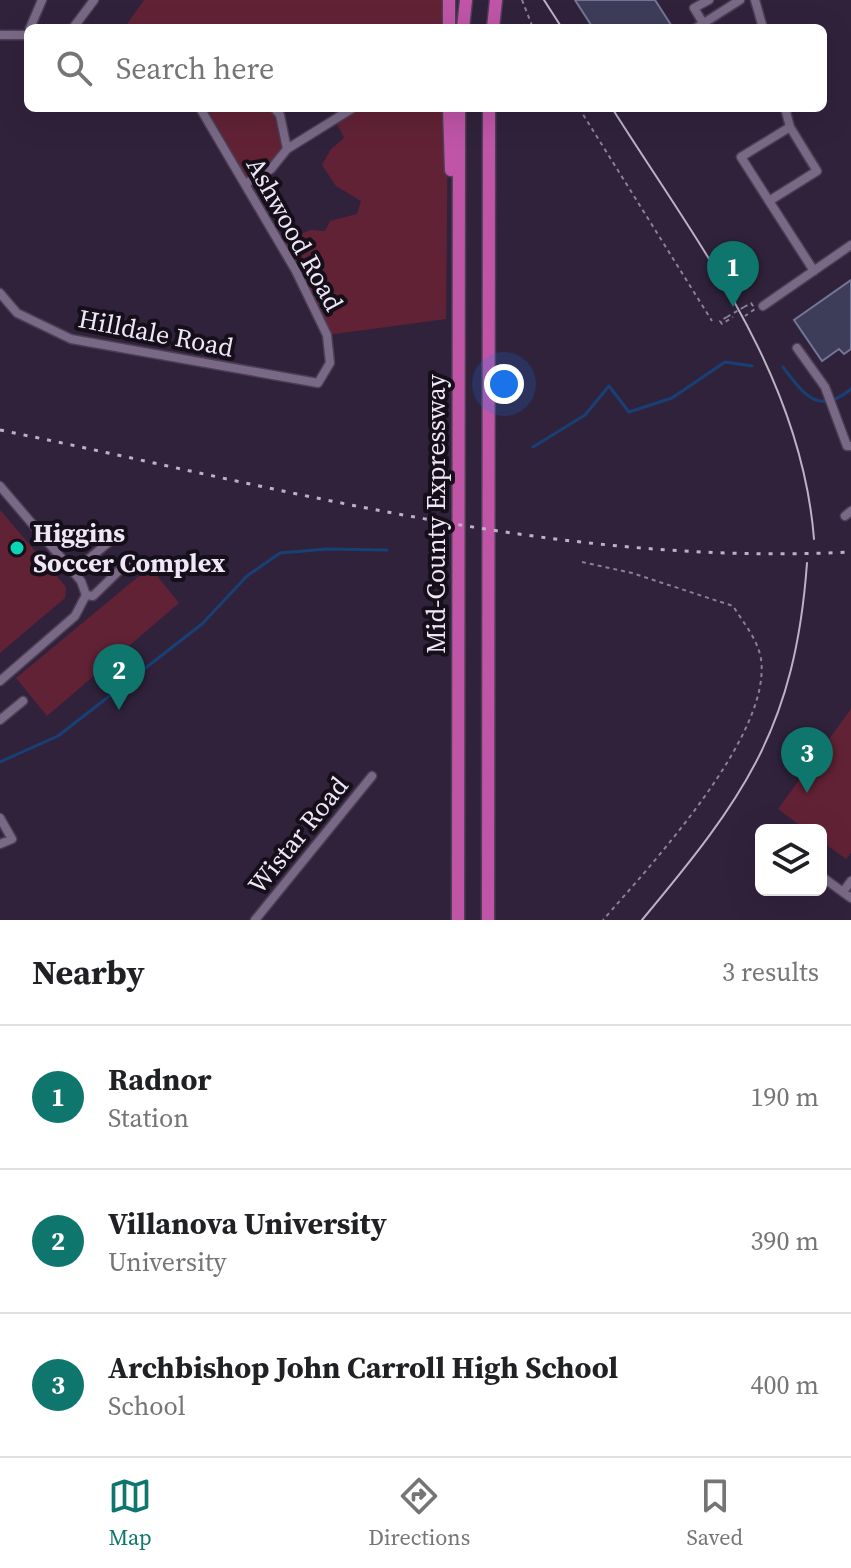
<!DOCTYPE html>
<html lang="en">
<head>
<meta charset="utf-8">
<style>
	body { margin:0; font-family:"Source Serif 4",serif; background:#f2f2f2; color:#202124 }
	.controls { position:absolute; right:24px; bottom:24px; display:grid; overflow:hidden; border-radius:12px; box-shadow:0 8px 32px #0002 }
	.controls button { width:72px; height:72px; display:grid; place-items:center; padding:0; border:0; border-bottom:2px solid #e0e0e0; background:#fff; color:#202124; font:40px sans-serif }
	.you { position:absolute; left:504px; top:384px; width:28px; height:28px; margin:-20px; border:6px solid #fff; border-radius:50%; background:#1a73e8; box-shadow:0 0 0 12px #1a73e833 }
	.badge { display:grid; place-items:center; width:52px; height:52px; border-radius:50%; background:#0f766e; color:#fff; font-size:26px; font-weight:700 }
	.pin { position:absolute; translate:-50% -66px; filter:drop-shadow(0 2px 4px #0008) }
	.pin::after { content:''; position:absolute; top:42px; width:28px; height:24px; background:inherit; clip-path:polygon(0 0,100% 0,50% 100%) }
	.list { margin:0; padding:0; list-style:none }
	h2 { display:flex; justify-content:space-between; align-items:center; height:104px; margin:0; padding:0 32px; font-size:34px }
	h2 small { font-size:26px; font-weight:400; color:#757577 }
	.list li { display:grid; grid-template-columns:52px 1fr auto; gap:24px; align-items:center; box-sizing:border-box; height:144px; padding:0 32px; border-top:2px solid #e0e0e0 }
	.list b { display:block; font-size:30px; white-space:nowrap }
	.list p { margin:0; font-size:26px; white-space:nowrap; color:#757577 }
	.list em { font-size:26px; font-style:normal; color:#757577 }
	.icon { flex:none; width:44px; height:44px; fill:none; stroke:currentColor; stroke-width:2; stroke-linecap:round; stroke-linejoin:round }
	.map { position:relative; flex:none; width:851px; height:920px; overflow:hidden }
	.search { position:absolute; background:#fff; box-shadow:0 8px 32px #0002; left:24px; right:24px; top:24px; height:88px; display:flex; align-items:center; gap:20px; box-sizing:border-box; padding:0 28px; border-radius:12px; color:#757577; font-size:30px }
	.sheet { height:536px; background:#fff }
	nav { display:flex; justify-content:space-around; align-items:center; box-sizing:border-box; height:112px; border-top:2px solid #e0e0e0; background:#fff; font-size:22px; color:#757577 }
	nav a { display:grid; justify-items:center; gap:4px }
	nav .on { color:#0f766e }
	.map>svg:first-child { display:block }
	.green { fill:#622236 }
	.lines { fill:none; stroke-linecap:round; stroke-linejoin:round }
	.stream { stroke:#184075; stroke-width:3 }
	.building { fill:#3d3d59; stroke:#747594; stroke-width:2 }
	.minor-casing { stroke:#4c3f54; stroke-width:11 }
	.highway-casing { stroke:#4c3f54; stroke-width:15 }
	.path { stroke:#8c8095; stroke-width:2; stroke-dasharray:4 4; stroke-linecap:butt }
	.minor { stroke:#7a6986; stroke-width:8 }
	.highway { stroke:#c055a8; stroke-width:12 }
	.tram { stroke:#bcb1c5; stroke-width:2 }
	.rail { stroke:#bcb1c5; stroke-width:3; stroke-dasharray:4 8; stroke-linecap:butt }
	.path-bridge { stroke:#8c8095; stroke-width:2; stroke-dasharray:4 4; stroke-linecap:butt }
	.poi-dot { fill:#09d5b5; stroke:#150f1a; stroke-width:3 }
	.labels { text-anchor:middle; stroke-width:8; stroke-linejoin:round; paint-order:stroke }
	.street-label { font-size:26px; fill:#efe6f7; stroke:#150f1a }
	.poi-label { font-size:26px; font-weight:bold; fill:#efe6f7; stroke:#150f1a; text-anchor:start }
</style>
</head>
<body>
<div class="map">
<svg width="851" height="920" viewBox="0 0 851 920">
	<rect width="100%" height="100%" fill="#30223b"/>
	<path class="green" d="M144,0H449L448,28H305L301,24C289,31 263,31 250,25V28H124Z
		M199,108H274L287,149L271,169L245,184Z
		M353,108H448L446,319L327,335L280,244L310,230L325,231L330,221L357,214L361,201L336,186L322,165L331,149L344,138L335,120Z
		M0,510L66,587L65,598L0,653Z
		M150,567L179,603L47,716L16,678Z
		M851,709V853L846,859L821,841V830H806L778,809Z"/>
	<g class="lines">
		<path class="stream" d="M783,367C804,395 819,416 851,389
			M533,447L585,415L609,386L629,412L672,398L725,362L752,366
			M0,762L58,736L202,624L247,576L280,553L327,549L387,550"/>
	</g>
	<path class="building" d="M575,0H655L673,28H593Z
		M851,280V349L844,354L839,349L822,361L794,320Z"/>
	<g class="lines">
		<defs>
			<path id="minor" d="M755,0L763,28
				M703,23L694,8L709,0
				M30,28L42,0
				M73,28L94,0
				M696,28L740,0
				M0,35H28
				M785,108L790,127L817,171L769,201L741,157L790,127
				M287,149L353,108
				M245,184L271,169L287,149L280,115L274,108
				M769,201L814,271
				M0,293L17,313L71,339L318,383L330,363L327,335L296,271L200,108
				M763,306L851,245
				M797,348L825,387L847,446H851
				M0,486L81,581L86,595L75,616L0,681
				M845,516L851,511
				M73,572L109,542
				M86,595L93,596L130,560
				M0,720L23,701
				M0,818L12,839L0,844
				M821,876L851,898
				M843,892L851,881
				M255,920L372,776"/>
			<path id="highway" d="M449,0V28
				M463,28L466,0
				M493,28L496,0
				M449,108L451,170
				M458,920L459,108
				M488,920L489,108"/>
		</defs>
		<use href="#minor" class="minor-casing"/>
		<use href="#highway" class="highway-casing"/>
		<path class="path" d="M522,0L533,28
			M579,108L712,321
			M744,307L751,303L755,309L745,316
			M727,317L720,321L722,324L733,317
			M582,562L632,573L733,606C743,622 758,640 761,659C772,735 650,866 603,920"/>
		<use href="#minor" class="minor"/>
		<use href="#highway" class="highway"/>
		<path class="tram" d="M544,0L562,28
			M612,108C697,243 801,374 814,539
			M642,920C744,798 795,728 807,563"/>
		<path class="rail" d="M0,430C284,488 558,567 851,552"/>
		<path class="path-bridge" d="M727,317L744,307"/>
	</g>
	<circle class="poi-dot" cx="17" cy="548" r="8"/>
	<g class="labels">
		<g class="street-label">
			<text transform="translate(295 234) rotate(61)" y="9">Ashwood Road</text>
			<text transform="translate(156 333) rotate(11)" y="9">Hilldale Road</text>
			<text transform="translate(436 514) rotate(-90)" y="9">Mid-County Expressway</text>
			<text transform="translate(298 835) rotate(-51)" y="9">Wistar Road</text>
		</g>
		<g class="poi-label">
			<text x="33" y="542">Higgins<tspan x="33" dy="30">Soccer Complex</tspan></text>
		</g>
	</g>
</svg>
<div class="controls">
<button><svg class="icon" aria-label="layers" viewBox="0 0 24 24"><path d="M12 4l9 5-9 5-9-5zM3 14l9 5 9-5"/></svg></button>
</div>
<div class="you"></div>
<div class="pin badge" style="left:733px;top:307px">1</div>
<div class="pin badge" style="left:119px;top:710px">2</div>
<div class="pin badge" style="left:807px;top:793px">3</div>
<div class="search"><svg class="icon" aria-label="search" viewBox="0 0 24 24"><circle cx="10" cy="10" r="6"/><path d="M15 15l6 6"/></svg>Search here</div>
</div>
<section class="sheet">
<h2>Nearby<small>3 results</small></h2>
<ul class="list">
<li><span class="badge">1</span><div><b>Radnor</b><p>Station</p></div><em>190 m</em></li>
<li><span class="badge">2</span><div><b>Villanova University</b><p>University</p></div><em>390 m</em></li>
<li><span class="badge">3</span><div><b>Archbishop John Carroll High School</b><p>School</p></div><em>400 m</em></li>
</ul>
</section>
<nav>
<a class="on"><svg class="icon" aria-label="map" viewBox="0 0 24 24"><path d="M3 6l6-2 6 2 6-2v14l-6 2-6-2-6 2zM9 4v14M15 6v14"/></svg>Map</a>
<a><svg class="icon" aria-label="directions" viewBox="0 0 24 24"><path d="M12 3l9 9-9 9-9-9zM9 14v-3h6M13 9l2 2-2 2"/></svg>Directions</a>
<a><svg class="icon" aria-label="saved" viewBox="0 0 24 24"><path d="M7 4h10v16l-5-4-5 4z"/></svg>Saved</a>
</nav>
</body>
</html>
